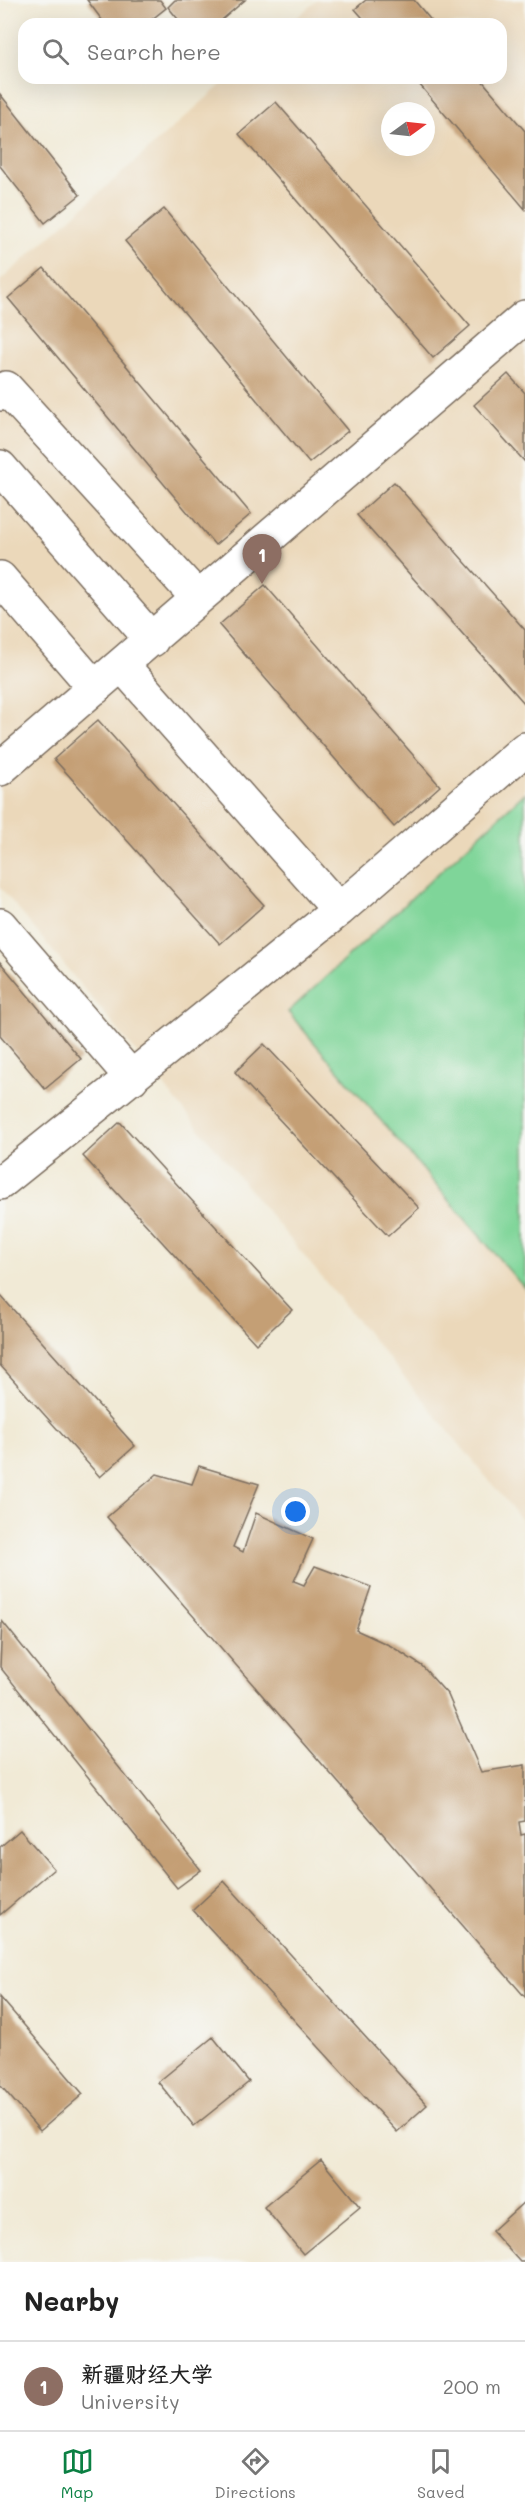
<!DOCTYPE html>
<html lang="en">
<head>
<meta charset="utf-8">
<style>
	body { margin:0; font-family:Mali,"LXGW WenKai TC",sans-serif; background:#f2f2f2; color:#222 }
	.compass { position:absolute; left:381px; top:102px; width:54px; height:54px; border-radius:50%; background:#fff; box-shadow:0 6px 24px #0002; rotate:75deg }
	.you { position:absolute; left:296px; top:1512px; width:21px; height:21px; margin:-15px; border:4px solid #fff; border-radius:50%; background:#1a73e8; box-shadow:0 0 0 9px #1a73e833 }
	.badge { display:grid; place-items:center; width:39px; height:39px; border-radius:50%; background:#0b8043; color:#fff; font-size:20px; font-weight:700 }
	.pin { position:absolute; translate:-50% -50px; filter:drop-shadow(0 2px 3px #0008) }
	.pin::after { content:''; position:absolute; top:32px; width:21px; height:18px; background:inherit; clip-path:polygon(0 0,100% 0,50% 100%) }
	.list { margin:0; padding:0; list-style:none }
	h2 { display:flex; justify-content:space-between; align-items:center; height:78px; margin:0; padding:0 24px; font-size:26px }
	h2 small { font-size:20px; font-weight:400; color:#767676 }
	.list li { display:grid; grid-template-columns:39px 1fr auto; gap:18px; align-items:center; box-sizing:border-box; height:90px; padding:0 24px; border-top:2px solid #e0e0e0 }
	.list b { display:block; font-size:22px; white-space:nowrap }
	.list p { margin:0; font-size:20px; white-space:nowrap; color:#767676 }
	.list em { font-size:20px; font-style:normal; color:#767676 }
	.icon { flex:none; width:33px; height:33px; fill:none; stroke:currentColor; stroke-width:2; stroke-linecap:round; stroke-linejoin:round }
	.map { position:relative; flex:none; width:525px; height:2262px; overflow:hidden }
	.search { position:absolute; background:#fff; box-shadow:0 6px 24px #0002; left:18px; right:18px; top:18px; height:66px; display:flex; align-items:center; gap:15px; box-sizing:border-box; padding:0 21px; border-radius:18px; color:#767676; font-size:22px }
	.sheet { height:168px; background:#fff }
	nav { display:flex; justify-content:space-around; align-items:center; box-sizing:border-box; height:84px; border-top:2px solid #e0e0e0; background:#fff; font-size:16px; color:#767676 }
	nav a { display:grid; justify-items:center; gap:3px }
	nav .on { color:#0b8043 }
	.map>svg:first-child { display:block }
	.built { fill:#ebd8ba; fill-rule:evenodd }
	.park { fill:#7fd599; stroke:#5d805c; stroke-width:1.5 }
	.building { fill:#c49f75 }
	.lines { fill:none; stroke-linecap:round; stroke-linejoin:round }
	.minor-casing { stroke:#7b6d5e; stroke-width:36 }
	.minor { stroke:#fff; stroke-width:33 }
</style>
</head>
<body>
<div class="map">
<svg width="525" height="2262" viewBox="0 0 525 2262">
	<rect width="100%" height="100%" fill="#f6f6f2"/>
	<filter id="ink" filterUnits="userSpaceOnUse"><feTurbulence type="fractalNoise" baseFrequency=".0167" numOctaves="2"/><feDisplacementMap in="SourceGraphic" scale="12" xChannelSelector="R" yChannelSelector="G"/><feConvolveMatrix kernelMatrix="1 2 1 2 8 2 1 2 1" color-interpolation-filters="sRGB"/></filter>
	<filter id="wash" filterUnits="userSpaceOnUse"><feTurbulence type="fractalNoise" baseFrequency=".008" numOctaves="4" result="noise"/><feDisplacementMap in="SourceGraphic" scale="24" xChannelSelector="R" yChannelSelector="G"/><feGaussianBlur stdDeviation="1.35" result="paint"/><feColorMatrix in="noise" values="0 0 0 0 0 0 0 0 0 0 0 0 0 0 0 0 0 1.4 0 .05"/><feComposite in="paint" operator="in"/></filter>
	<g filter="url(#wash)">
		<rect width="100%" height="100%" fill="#f1ead6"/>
		<path class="built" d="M317,0H525V1524L0,887V281L229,78H501V24H290ZM390,111H426V147H390Z"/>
		<path class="park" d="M525,793V1289L288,1012Z"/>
		<g id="blocks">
			<path class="building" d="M87,0H160L166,8L146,24H105Z
				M175,0H245L217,24H182L168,7Z
				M366,0H414L434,24H368L355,9Z
				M414,78H480L525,131V209Z
				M0,94L80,195L45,223L0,166Z
				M276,102L470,326L433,358L239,134Z
				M164,209L348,431L309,463L125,241Z
				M44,268L251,514L215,545L8,298Z
				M508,374L525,393V462L474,405Z
				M394,482L525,630V704L357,515Z
				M265,585L440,786L394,827L219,625Z
				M98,720L264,905L220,944L54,759Z
				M0,962L81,1059L45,1089L0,1036Z
				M264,1044L419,1208L388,1236L235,1072Z
				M120,1122L292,1310L256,1344L83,1156Z
				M0,1295L135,1446L100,1477L0,1365Z
				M199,1466L259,1484L233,1547L243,1552L256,1513L313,1539L294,1581L304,1585L315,1566L371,1587L356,1630L391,1646L422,1666L448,1695L481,1772L525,1765V1821L519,1822L521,1835L525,1834V1997L107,1517L157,1474L192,1484Z
				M2,1621L201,1870L177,1888L0,1667Z
				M20,1830L54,1869L0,1915V1847Z
				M224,1881L427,2105L397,2132L193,1910Z
				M0,1997L83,2094L40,2131L0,2085Z
				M213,2037L249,2082L194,2126L158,2082Z
				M321,2160L360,2207L303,2254L264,2207Z
				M525,2201V2262H520L492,2231Z"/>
		</g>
	</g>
	<g filter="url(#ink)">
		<use href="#blocks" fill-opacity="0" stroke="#7b6d5e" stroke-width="1.5"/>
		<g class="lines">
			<defs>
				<path id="minor" d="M0,394L6,388L197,597
					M0,467L152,640
					M0,578L95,688
					M122,665L339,910
					M0,769L525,317
					M0,925L132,1078
					M0,1183L339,910L525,749"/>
			</defs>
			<use href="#minor" class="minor-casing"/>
			<use href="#minor" class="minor"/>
		</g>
	</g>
</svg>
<svg class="compass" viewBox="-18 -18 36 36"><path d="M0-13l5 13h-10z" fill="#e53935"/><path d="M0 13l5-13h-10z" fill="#767676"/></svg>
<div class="you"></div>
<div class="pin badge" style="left:262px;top:584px;background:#8d6e63">1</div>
<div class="search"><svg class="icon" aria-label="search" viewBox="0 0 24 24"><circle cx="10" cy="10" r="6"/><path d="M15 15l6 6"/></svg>Search here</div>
</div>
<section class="sheet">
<h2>Nearby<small></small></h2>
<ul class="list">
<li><span class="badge" style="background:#8d6e63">1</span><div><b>新疆财经大学</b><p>University</p></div><em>200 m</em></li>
</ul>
</section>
<nav>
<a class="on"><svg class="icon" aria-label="map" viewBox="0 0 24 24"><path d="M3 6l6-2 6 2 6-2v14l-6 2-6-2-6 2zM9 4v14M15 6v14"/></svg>Map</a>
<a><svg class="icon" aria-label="directions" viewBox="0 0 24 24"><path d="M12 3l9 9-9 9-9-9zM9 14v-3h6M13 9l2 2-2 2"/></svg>Directions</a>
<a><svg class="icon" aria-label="saved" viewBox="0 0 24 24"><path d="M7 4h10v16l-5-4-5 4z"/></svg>Saved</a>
</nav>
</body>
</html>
